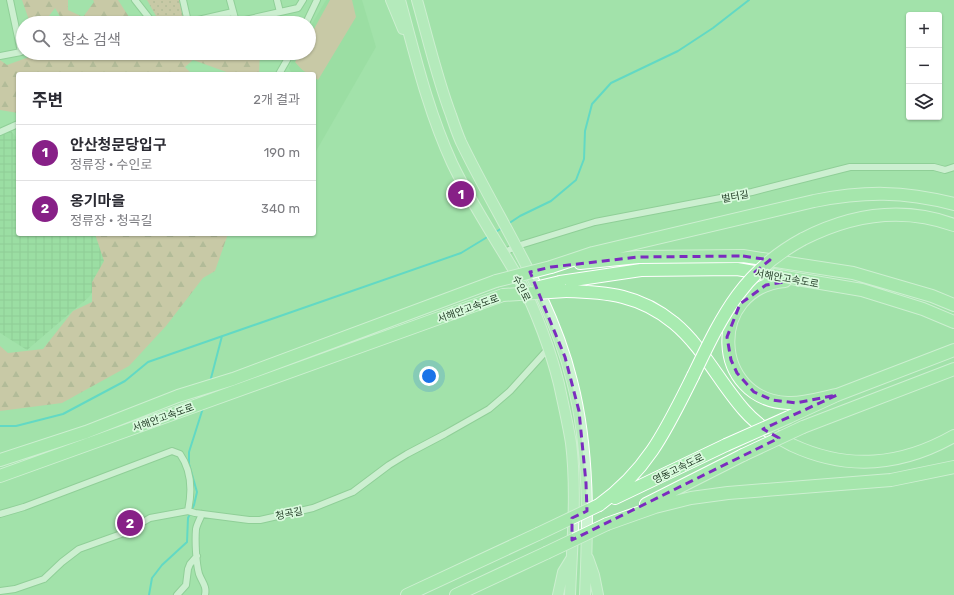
<!DOCTYPE html>
<html lang="ko">
<head>
<meta charset="utf-8">
<style>
	body { margin:0; font-family:Rubik,"Noto Sans KR",sans-serif; background:#f2f2f3; color:#2b2b33 }
	.controls { position:absolute; right:12px; top:12px; display:grid; overflow:hidden; border-radius:4px; box-shadow:0 1px 3px #0004 }
	.controls button { width:36px; height:36px; display:grid; place-items:center; padding:0; border:0; border-bottom:1px solid #e1e1e2; background:#fff; color:#2b2b33; font:20px sans-serif }
	.you { position:absolute; left:429px; top:376px; width:14px; height:14px; margin:-10px; border:3px solid #fff; border-radius:50%; background:#1a73e8; box-shadow:0 0 0 6px #1a73e833 }
	.badge { display:grid; place-items:center; width:26px; height:26px; border-radius:50%; background:#872087; color:#fff; font-size:13px; font-weight:700 }
	.pin { position:absolute; translate:-50% -50%; border:2px solid #fff; box-shadow:0 1px 4px #0006 }
	.list { margin:0; padding:0; list-style:none }
	h2 { display:flex; justify-content:space-between; align-items:center; height:52px; margin:0; padding:0 16px; font-size:17px }
	h2 small { font-size:13px; font-weight:400; color:#7c7c81 }
	.list li { display:grid; grid-template-columns:26px 1fr auto; gap:12px; align-items:center; box-sizing:border-box; height:56px; padding:0 16px; border-top:1px solid #e1e1e2 }
	.list b { display:block; font-size:15px; white-space:nowrap }
	.list p { margin:0; font-size:13px; white-space:nowrap; color:#7c7c81 }
	.list em { font-size:13px; font-style:normal; color:#7c7c81 }
	.icon { flex:none; width:22px; height:22px; fill:none; stroke:currentColor; stroke-width:2; stroke-linecap:round; stroke-linejoin:round }
	.map { position:relative; flex:none; width:954px; height:595px; overflow:hidden }
	.search { position:absolute; background:#fff; box-shadow:0 1px 3px #0004; left:16px; top:16px; width:300px; height:44px; display:flex; align-items:center; gap:10px; box-sizing:border-box; padding:0 14px; border-radius:22px; color:#7c7c81; font-size:15px }
	.panel { position:absolute; background:#fff; box-shadow:0 1px 3px #0004; left:16px; top:72px; width:300px; height:164px; border-radius:4px }
	.map>svg:first-child { display:block }
	.built { fill:#93da9c }
	.industrial { fill:url(#industrial-grid) }
	.grass { fill:url(#grass-dots) }
	.forest { fill:url(#forest-firs) }
	.pitch { fill:#f5aca2 }
	.lines { fill:none; stroke-linecap:round; stroke-linejoin:round }
	.stream { stroke:#15cfe4; stroke-width:2 }
	.street-casing { stroke:#79b882; stroke-width:8 }
	.primary-casing { stroke:#fff; stroke-width:12 }
	.highway-casing { stroke:#fff; stroke-width:14 }
	.street { stroke:#fff; stroke-width:6 }
	.primary { stroke:#cbf3d0; stroke-width:10 }
	.highway { stroke:#a8ebb0; stroke-width:12 }
	.highway-bridge-casing { stroke:#fff; stroke-width:14; stroke-linecap:butt }
	.highway-bridge { stroke:#a8ebb0; stroke-width:12 }
	.marked { fill:none; stroke:#7b2cbf; stroke-width:3; stroke-dasharray:8 5; stroke-linejoin:round }
	.labels { text-anchor:middle; stroke-width:3.5; stroke-linejoin:round; paint-order:stroke }
	.street-label { font-size:10px; fill:#26402a; stroke:#dafade }
</style>
</head>
<body>
<div class="map">
<svg width="954" height="595" viewBox="0 0 954 595">
	<defs>
		<pattern id="industrial-grid" width="8" height="8" patternUnits="userSpaceOnUse"><rect width="8" height="8" fill="#93da9c"/><path d="M0 4h8M4 0v8" fill="none" stroke="#78b27f"/></pattern>
		<pattern id="grass-dots" width="8" height="8" patternUnits="userSpaceOnUse"><rect width="8" height="8" fill="#f5aca2"/><path d="M2 2h.1M6 6h.1" fill="none" stroke="#c68d84" stroke-width="1.8" stroke-linecap="round"/></pattern>
		<pattern id="forest-firs" width="22" height="20" patternUnits="userSpaceOnUse"><rect width="22" height="20" fill="#f5aca2"/><path d="M5 1l3.5 6h-7zM16 11l3.5 6h-7z" fill="#c68d84"/></pattern>
	</defs>
	<rect width="100%" height="100%" fill="#a2e2aa"/>
	<path class="built" d="M326,0H362L376,47L315,153L314,74H292L289,68L295,53H309V29Z"/>
	<path class="industrial" d="M11,131L16,137H18V234H103L106,271L89,297L27,350L0,333V136Z"/>
	<path class="grass" d="M147,0H179L184,17L160,23Z"/>
	<path class="forest" d="M22,0H68V10L83,17L94,2L93,0H118L133,23H64L55,8L49,16L53,23H30Z
		M30,53H260L259,74H232L193,60L185,67L192,74H18V113L0,110V60L7,65L29,57Z
		M95,234H116L117,236L140,235L141,234H228L215,271L203,278L166,326L129,366L62,403L0,411V346L8,353L43,349L73,311L92,302V282L104,261Z"/>
	<path class="pitch" d="M330,0H352L356,17L318,80L314,77V74C305,74 301,69 295,62L300,53H309V38Z"/>
	<g class="lines">
		<path class="stream" d="M508,224L520,216L551,201L576,180L584,159L585,131L592,104L611,83L678,51L713,28L749,0
			M494,233L502,228
			M210,382L222,336
			M0,426H16L63,414L125,381L148,362L461,253L489,236
			M149,595L152,578L162,565L187,542L188,518L194,505L197,492L189,464V452L203,408"/>
		<defs>
			<path id="street" d="M135,0L153,23
				M183,0L188,22
				M230,0L236,22L298,8L303,0
				M277,0L280,12
				M185,23L233,12
				M306,23L317,0
				M0,56L21,52L10,0
				M279,74L291,53
				M0,132L18,124
				M503,253L517,246L595,222L752,192L850,167H934L945,170L954,167
				M0,514L24,507L172,451L180,454C192,471 192,492 188,511
				M202,514C200,519 197,524 196,529C195,541 196,563 199,574C202,582 207,586 205,595
				M0,591L15,589L44,579L62,562L79,549L124,533L150,518L188,511L195,513L249,520H260L313,508L353,492L389,465L407,454L445,434L489,409L510,391L548,349
				M177,595L186,585L188,569L190,564L197,556"/>
			<path id="primary" d="M391,0L403,29
				M400,0C415,55 428,111 452,163C472,205 497,241 520,281C536,310 551,352 559,384C563,403 568,424 571,443C577,492 572,545 570,595
				M417,0C428,39 437,78 451,115C454,124 457,133 461,142C499,221 551,295 572,381C590,451 588,524 585,595
				M588,558L594,575L598,595
				M558,595L563,572L571,559"/>
			<path id="highway" d="M803,239C852,214 902,206 954,225
				M580,263L638,257L743,256L853,273L932,296L954,305
				M551,267L593,253L814,201C865,191 903,191 954,204
				M785,281C707,288 711,400 788,403C804,404 821,398 837,395
				M560,282L641,270L737,269L862,290L923,309L954,322
				M566,291C607,292 640,295 674,323C703,347 719,382 744,410C757,425 774,436 792,445C848,471 901,466 954,436
				M789,417L837,395L954,350
				M803,427L954,369
				M0,460L86,432L178,396L233,379L496,281
				M0,476L503,295
				M615,498L726,445
				M646,504L743,455
				M599,505C648,470 667,428 693,376
				M607,524L655,507L691,498L728,493L891,480L954,467
				M407,595L538,534
				M456,595L546,553"/>
		</defs>
		<use href="#street" class="street-casing"/>
		<use href="#primary" class="primary-casing"/>
		<use href="#highway" class="highway-casing"/>
		<use href="#street" class="street"/>
		<use href="#primary" class="primary"/>
		<use href="#highway" class="highway"/>
		<defs>
			<path id="highway-bridge" d="M496,281L551,267
				M539,287L560,282
				M503,295L566,291
				M693,376C722,316 742,272 803,239
				M726,445L789,417
				M743,455L803,427
				M538,534L599,505
				M546,553L607,524"/>
		</defs>
		<use href="#highway-bridge" class="highway-bridge-casing"/>
		<use href="#highway-bridge" class="highway-bridge"/>
	</g>
	<path d="M0 0H954V595H0ZM743,256L770,260L755,272L797,280L766,285L740,304L727,337L731,360L737,373L754,392L772,400L796,403L837,395L763,429L779,438L572,540V518L587,511L586,483L579,411L565,357L530,272L551,267L638,257Z" fill="#a2e2aa" fill-opacity=".55" fill-rule="evenodd"/>
	<path class="marked" d="M743,256L770,260L755,272L797,280L766,285L740,304L727,337L731,360L737,373L754,392L772,400L796,403L837,395L763,429L779,438L572,540V518L587,511L586,483L579,411L565,357L530,272L551,267L638,257Z"/>
	<g class="labels">
		<g class="street-label">
			<text transform="translate(735 196) rotate(-11)" y="4">벌터길</text>
			<text transform="translate(787 278) rotate(10)" y="4">서해안고속도로</text>
			<text transform="translate(522 288) rotate(63)" y="4">수인로</text>
			<text transform="translate(468 308) rotate(-20)" y="4">서해안고속도로</text>
			<text transform="translate(163 417) rotate(-20)" y="4">서해안고속도로</text>
			<text transform="translate(678 468) rotate(-26)" y="4">영동고속도로</text>
			<text transform="translate(289 513) rotate(-12)" y="4">청곡길</text>
		</g>
	</g>
</svg>
<div class="controls">
<button>+</button>
<button>−</button>
<button><svg class="icon" aria-label="layers" viewBox="0 0 24 24"><path d="M12 4l9 5-9 5-9-5zM3 14l9 5 9-5"/></svg></button>
</div>
<div class="you"></div>
<div class="pin badge" style="left:461px;top:194px">1</div>
<div class="pin badge" style="left:130px;top:523px">2</div>
<div class="search"><svg class="icon" aria-label="search" viewBox="0 0 24 24"><circle cx="10" cy="10" r="6"/><path d="M15 15l6 6"/></svg>장소 검색</div>
<section class="panel">
<h2>주변<small>2개 결과</small></h2>
<ul class="list">
<li><span class="badge">1</span><div><b>안산청문당입구</b><p>정류장 · 수인로</p></div><em>190 m</em></li>
<li><span class="badge">2</span><div><b>옹기마을</b><p>정류장 · 청곡길</p></div><em>340 m</em></li>
</ul>
</section>
</div>
</body>
</html>
